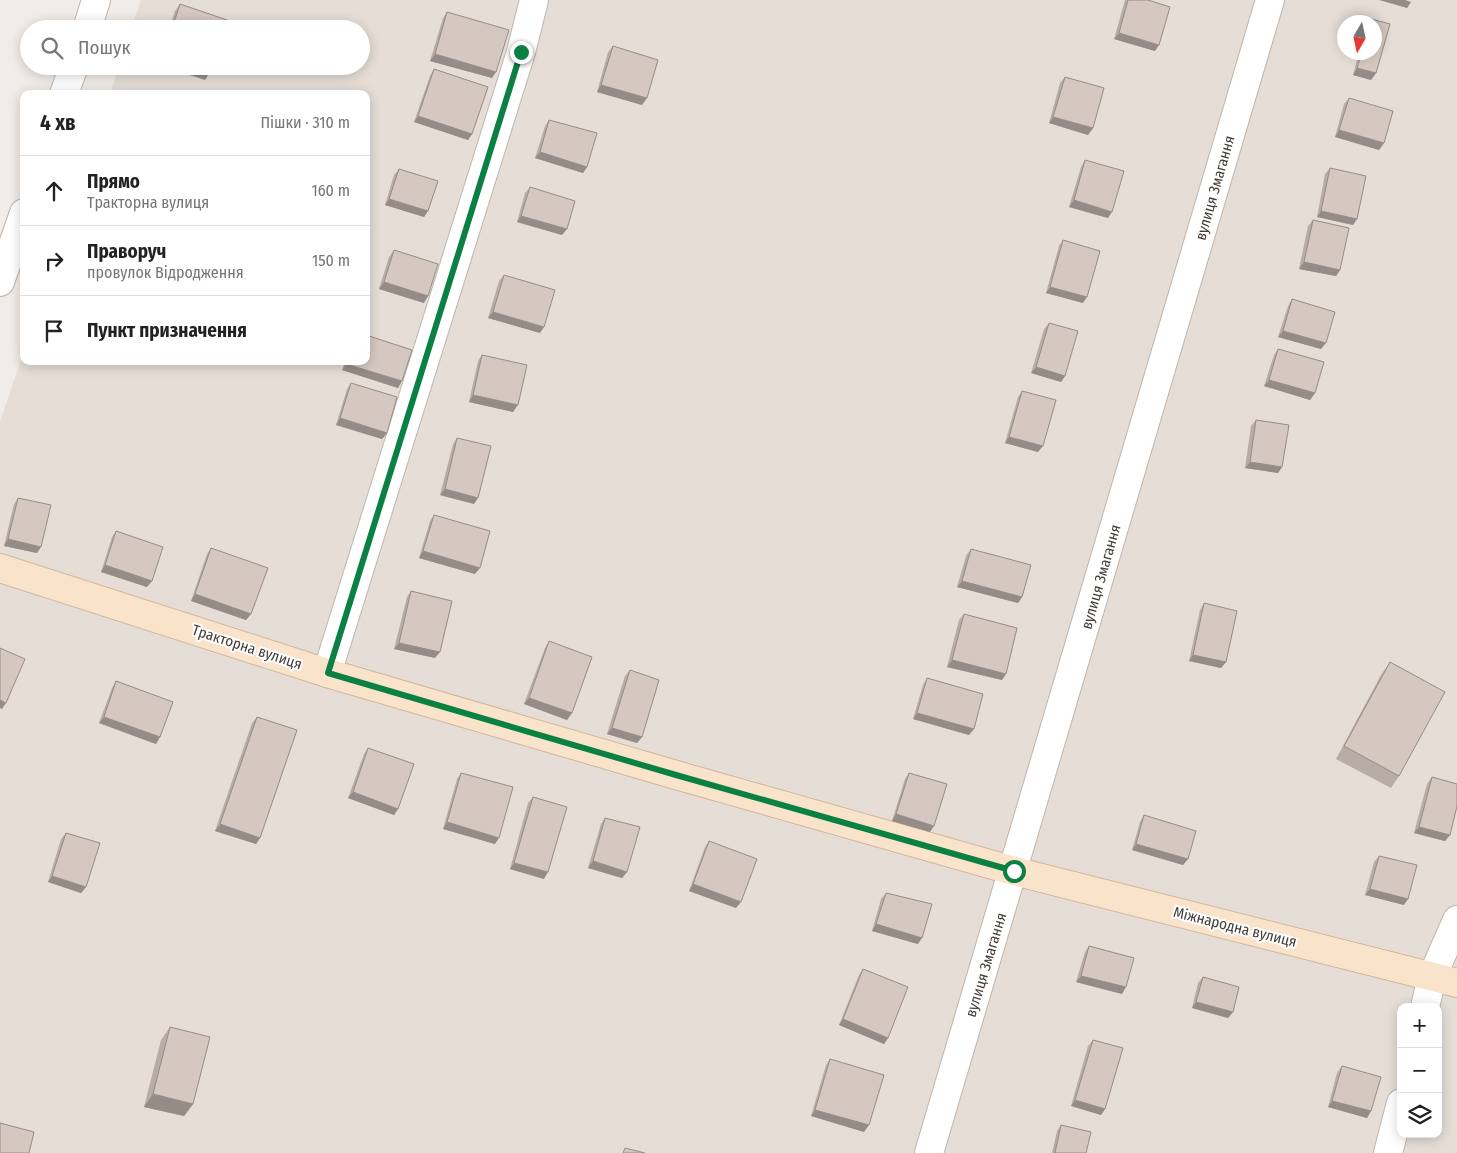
<!DOCTYPE html>
<html lang="uk">
<head>
<meta charset="utf-8">
<style>
	body { margin:0; font-family:"Fira Sans Condensed",sans-serif; background:#f2f2f2; color:#222 }
	.controls { position:absolute; right:15px; bottom:15px; display:grid; overflow:hidden; border-radius:10px; box-shadow:0 2px 12px #0003 }
	.controls button { width:45px; height:45px; display:grid; place-items:center; padding:0; border:0; border-bottom:1px solid #e0e0e0; background:#fff; color:#222; font:25px sans-serif }
	.compass { position:absolute; left:1337px; top:15px; width:45px; height:45px; border-radius:50%; background:#fff; box-shadow:0 2px 12px #0003; rotate:189deg }
	.stop { position:absolute; width:15px; height:15px; margin:-11px; border:4px solid #0b8043; border-radius:50%; background:#fff }
	.stop.end { background:#0b8043; border-color:#fff; box-shadow:0 1px 5px #0008 }
	.list { margin:0; padding:0; list-style:none }
	h2 { display:flex; justify-content:space-between; align-items:center; height:65px; margin:0; padding:0 20px; font-size:21px }
	h2 small { font-size:16px; font-weight:400; color:#767676 }
	.list li { display:grid; grid-template-columns:32px 1fr auto; gap:15px; align-items:center; box-sizing:border-box; height:70px; padding:0 20px; border-top:1px solid #e0e0e0 }
	.list b { display:block; font-size:19px; white-space:nowrap }
	.list p { margin:0; font-size:16px; white-space:nowrap; color:#767676 }
	.list em { font-size:16px; font-style:normal; color:#767676 }
	.icon { flex:none; width:28px; height:28px; fill:none; stroke:currentColor; stroke-width:2; stroke-linecap:round; stroke-linejoin:round }
	.map { position:relative; flex:none; width:1457px; height:1153px; overflow:hidden }
	.search { position:absolute; background:#fff; box-shadow:0 2px 12px #0003; left:20px; top:20px; width:350px; height:55px; display:flex; align-items:center; gap:12px; box-sizing:border-box; padding:0 18px; border-radius:28px; color:#767676; font-size:19px }
	.panel { position:absolute; background:#fff; box-shadow:0 2px 12px #0003; left:20px; top:90px; width:350px; height:275px; border-radius:10px }
	.map>svg:first-child { display:block }
	.residential { fill:#e5ddd6; fill-rule:evenodd }
	.lines { fill:none; stroke-linecap:round; stroke-linejoin:round }
	.street-casing { stroke:#bfb5ae; stroke-width:30 }
	.secondary-casing { stroke:#cfb79d; stroke-width:30 }
	.street { stroke:#fff; stroke-width:28 }
	.secondary { stroke:#f9e3ca; stroke-width:28 }
	.wall { fill:#b7aca6 }
	.shaded-wall { fill:#958c87 }
	.building { fill:#d5c8c1; stroke:#958c87 }
	.route { stroke:#0b8043; stroke-width:6 }
	.labels { text-anchor:middle; stroke-width:4; stroke-linejoin:round; paint-order:stroke }
	.street-label { font-size:15px; fill:#443c37; stroke:#fff }
</style>
</head>
<body>
<div class="map">
<svg width="1457" height="1153" viewBox="0 0 1457 1153">
	<rect width="100%" height="100%" fill="#f1ece7"/>
	<path class="residential" d="M141,0H1457V1153H0V422L24,351V361H366V94H110L119,66H361V29H131ZM1344,22H1374V52H1344ZM1401,1007H1438V1134H1401Z"/>
	<g class="lines">
		<defs>
			<path id="street" d="M87,29L96,0
				M64,94L74,66
				M0,282L24,213
				M327,673L521,52L534,0
				M1425,1007L1432,977L1457,920
				M929,1153L1270,0
				M1388,1153L1401,1103"/>
			<path id="secondary" d="M0,568L327,673L676,775L1014,871L1457,983"/>
		</defs>
		<use href="#street" class="street-casing"/>
		<use href="#secondary" class="secondary-casing"/>
		<use href="#street" class="street"/>
		<use href="#secondary" class="secondary"/>
	</g>
	<path class="wall" d="M1125,0H1148L1155,51L1114,39Z
		M180,4L224,29H169L175,11Z
		M447,12L492,78L430,61L443,18Z
		M1371,19L1390,24L1376,73L1371,80L1353,75L1359,52H1374V22H1369Z
		M613,46L642,105L597,92L608,52Z
		M434,69L472,134L468,140L414,122L430,76Z
		M1065,77L1093,128L1088,135L1049,123L1060,83Z
		M1349,98L1384,143L1379,150L1335,137L1344,104Z
		M549,120L587,167L583,173L535,158L545,126Z
		M1085,160L1108,218L1069,207L1081,167Z
		M1330,168L1357,219L1353,225L1317,217L1325,174Z
		M399,169L428,211L424,217L385,205L394,175Z
		M530,187L562,235L517,222L525,193Z
		M1313,220L1340,270L1336,276L1299,269L1308,226Z
		M1063,240L1083,303L1046,293L1059,246Z
		M394,250L424,303L379,289L389,257Z
		M504,275L540,333L488,318L499,281Z
		M1292,299L1321,349L1278,337L1288,306Z
		M1049,323L1065,376L1061,382L1031,373L1044,329Z
		M1278,349L1315,393L1310,400L1264,386L1274,355Z
		M482,355L513,412L469,402L478,361Z
		M345,361H366L398,388L342,370Z
		M351,383L387,433L382,439L336,425L347,389Z
		M1022,391L1038,452L1005,443L1018,397Z
		M1256,420L1282,467L1278,473L1245,468L1251,426Z
		M457,438L474,504L440,495L453,444Z
		M18,498L37,553L4,546L14,504Z
		M434,515L475,574L419,558L430,521Z
		M116,531L147,587L101,572L112,537Z
		M211,548L251,614L246,620L191,601L207,554Z
		M971,549L1022,597L1018,603L957,587L966,556Z
		M411,591L435,658L394,649L407,597Z
		M1204,603L1226,662L1221,668L1189,661L1200,610Z
		M964,614L1002,680L947,667L959,620Z
		M549,641L572,713L567,720L524,704L545,648Z
		M1390,662L1399,776L1391,788L1336,759L1381,675Z
		M630,670L642,737L637,743L607,734L625,676Z
		M927,678L974,729L969,735L913,719L923,685Z
		M116,681L160,737L156,744L99,723L112,688Z
		M257,717L260,838L256,844L215,831L252,723Z
		M368,748L398,809L394,815L348,798L364,754Z
		M461,773L495,844L443,829L457,779Z
		M909,773L930,832L892,821L905,779Z
		M1432,777L1450,835L1445,841L1414,833L1427,784Z
		M533,797L544,879L510,869L528,803Z
		M1144,815L1188,859L1183,865L1132,850L1140,822Z
		M605,818L627,872L622,878L588,868L601,824Z
		M66,833L86,887L81,893L48,882L61,839Z
		M709,841L736,908L689,891L705,847Z
		M1379,856L1404,905L1365,895L1374,862Z
		M886,893L918,944L872,931L881,899Z
		M1089,946L1122,994L1076,982L1085,952Z
		M863,969L888,1038L884,1044L839,1025L859,975Z
		M1203,977L1233,1012L1228,1018L1192,1008L1198,983Z
		M170,1027L193,1104L184,1116L144,1107L161,1040Z
		M1093,1040L1105,1109L1101,1115L1071,1106L1088,1046Z
		M830,1059L864,1132L811,1116L826,1065Z
		M1342,1066L1371,1111L1367,1118L1328,1107L1337,1073Z
		M1061,1125L1086,1153H1052L1057,1131Z"/>
	<path class="shaded-wall" d="M1379,0H1405L1411,2L1407,8Z
		M1119,33L1159,45L1155,51L1114,39Z
		M435,54L496,72L492,78L430,61Z
		M162,66H186L209,74L205,80Z
		M1357,68L1376,73L1371,80L1353,75Z
		M601,85L647,98L642,105L597,92Z
		M418,116L472,134L468,140L414,122Z
		M1053,117L1093,128L1088,135L1049,123Z
		M1339,130L1384,143L1379,150L1335,137Z
		M540,152L587,167L583,173L535,158Z
		M389,199L428,211L424,217L385,205Z
		M1074,200L1112,212L1108,218L1069,207Z
		M1321,211L1357,219L1353,225L1317,217Z
		M521,216L567,229L562,235L517,222Z
		M1304,262L1340,270L1336,276L1299,269Z
		M384,282L428,296L424,303L379,289Z
		M1050,287L1087,297L1083,303L1046,293Z
		M493,312L544,327L540,333L488,318Z
		M1283,331L1326,343L1321,349L1278,337Z
		M346,364L402,381L398,388L342,370Z
		M1036,367L1065,376L1061,382L1031,373Z
		M1269,380L1315,393L1310,400L1264,386Z
		M473,395L518,405L513,412L469,402Z
		M340,418L387,433L382,439L336,425Z
		M1009,437L1043,446L1038,452L1005,443Z
		M1250,462L1282,467L1278,473L1245,468Z
		M445,489L478,498L474,504L440,495Z
		M8,539L41,547L37,553L4,546Z
		M423,551L480,568L475,574L419,558Z
		M105,565L152,581L147,587L101,572Z
		M962,581L1022,597L1018,603L957,587Z
		M195,594L251,614L246,620L191,601Z
		M399,643L440,652L435,658L394,649Z
		M1193,655L1226,662L1221,668L1189,661Z
		M952,660L1006,674L1002,680L947,667Z
		M529,698L572,713L567,720L524,704Z
		M0,700L6,703L2,709L0,708Z
		M917,713L974,729L969,735L913,719Z
		M104,717L160,737L156,744L99,723Z
		M612,728L642,737L637,743L607,734Z
		M353,792L398,809L394,815L348,798Z
		M896,814L934,826L930,832L892,821Z
		M447,822L499,838L495,844L443,829Z
		M220,824L260,838L256,844L215,831Z
		M1419,827L1450,835L1445,841L1414,833Z
		M1136,844L1188,859L1183,865L1132,850Z
		M593,861L627,872L622,878L588,868Z
		M514,863L548,872L544,879L510,869Z
		M52,876L86,887L81,893L48,882Z
		M693,884L741,902L736,908L689,891Z
		M1370,889L1408,899L1404,905L1365,895Z
		M876,924L922,938L918,944L872,931Z
		M1081,976L1126,987L1122,994L1076,982Z
		M1196,1002L1233,1012L1228,1018L1192,1008Z
		M843,1019L888,1038L884,1044L839,1025Z
		M153,1094L193,1104L184,1116L144,1107Z
		M1075,1100L1105,1109L1101,1115L1071,1106Z
		M1332,1101L1371,1111L1367,1118L1328,1107Z
		M815,1110L869,1125L864,1132L811,1116Z"/>
	<path class="building" d="M1128,0H1148L1170,7L1159,45L1119,33Z
		M180,4L227,20L224,29H172Z
		M447,12L509,30L496,72L435,54Z
		M1371,19L1390,24L1376,73L1357,68L1362,52H1374V22H1370Z
		M613,46L658,60L647,98L601,85Z
		M186,66H212L209,74Z
		M434,69L488,87L472,134L418,116Z
		M1065,77L1104,88L1093,128L1053,117Z
		M1349,98L1393,111L1384,143L1339,130Z
		M549,120L597,133L587,167L540,152Z
		M1085,160L1124,171L1112,212L1074,200Z
		M1330,168L1366,176L1357,219L1321,211Z
		M399,169L438,181L428,211L389,199Z
		M530,187L575,201L567,229L521,216Z
		M1313,220L1349,228L1340,270L1304,262Z
		M1063,240L1100,251L1087,297L1050,287Z
		M394,250L438,264L428,296L384,282Z
		M504,275L555,290L544,327L493,312Z
		M1292,299L1335,312L1326,343L1283,331Z
		M1049,323L1078,331L1065,376L1036,367Z
		M366,335L412,350L402,381L346,364L347,361H366Z
		M1278,349L1324,362L1315,393L1269,380Z
		M482,355L527,365L518,405L473,395Z
		M351,383L397,397L387,433L340,418Z
		M1022,391L1056,400L1043,446L1009,437Z
		M1256,420L1289,425L1282,467L1250,462Z
		M457,438L491,446L478,498L445,489Z
		M18,498L51,505L41,547L8,539Z
		M434,515L490,531L480,568L423,551Z
		M116,531L163,547L152,581L105,565Z
		M211,548L268,568L251,614L195,594Z
		M971,549L1031,565L1022,597L962,581Z
		M411,591L452,601L440,652L399,643Z
		M1204,603L1237,611L1226,662L1193,655Z
		M964,614L1017,628L1006,674L952,660Z
		M549,641L592,657L572,713L529,698Z
		M0,648L25,659L6,703L0,700Z
		M1390,662L1445,692L1399,776L1344,746Z
		M630,670L659,680L642,737L612,728Z
		M927,678L983,694L974,729L917,713Z
		M116,681L173,702L160,737L104,717Z
		M257,717L297,730L260,838L220,824Z
		M368,748L414,764L398,809L353,792Z
		M461,773L513,787L499,838L447,822Z
		M909,773L947,784L934,826L896,814Z
		M1432,777L1457,784V806L1450,835L1419,827Z
		M533,797L567,807L548,872L514,863Z
		M1144,815L1196,831L1188,859L1136,844Z
		M605,818L640,827L627,872L593,861Z
		M66,833L100,843L86,887L52,876Z
		M709,841L757,859L741,902L693,884Z
		M1379,856L1417,865L1408,899L1370,889Z
		M886,893L932,904L922,938L876,924Z
		M1089,946L1134,958L1126,987L1081,976Z
		M863,969L908,987L888,1038L843,1019Z
		M1203,977L1239,987L1233,1012L1196,1002Z
		M170,1027L210,1037L193,1104L153,1094Z
		M1093,1040L1123,1048L1105,1109L1075,1100Z
		M830,1059L884,1075L869,1125L815,1110Z
		M1342,1066L1381,1077L1371,1111L1332,1101Z
		M0,1123L34,1132L29,1153H0Z
		M1061,1125L1091,1132L1086,1153H1055Z
		M625,1148L645,1153H623Z"/>
	<g class="lines">
		<path class="route" d="M521,52L328,673L676,775L1014,871"/>
	</g>
	<g class="labels">
		<g class="street-label">
			<text transform="translate(1215 188) rotate(-74)" y="5">вулиця Змагання</text>
			<text transform="translate(1101 577) rotate(-74)" y="5">вулиця Змагання</text>
			<text transform="translate(247 647) rotate(18)" y="5">Тракторна вулиця</text>
			<text transform="translate(1235 927) rotate(14)" y="5">Міжнародна вулиця</text>
			<text transform="translate(986 965) rotate(-73)" y="5">вулиця Змагання</text>
		</g>
	</g>
</svg>
<div class="controls">
<button>+</button>
<button>−</button>
<button><svg class="icon" aria-label="layers" viewBox="0 0 24 24"><path d="M12 4l9 5-9 5-9-5zM3 14l9 5 9-5"/></svg></button>
</div>
<svg class="compass" viewBox="-18 -18 36 36"><path d="M0-13l5 13h-10z" fill="#e53935"/><path d="M0 13l5-13h-10z" fill="#767676"/></svg>
<div class="stop" style="left:1014px;top:871px"></div>
<div class="stop end" style="left:521px;top:52px"></div>
<div class="search"><svg class="icon" aria-label="search" viewBox="0 0 24 24"><circle cx="10" cy="10" r="6"/><path d="M15 15l6 6"/></svg>Пошук</div>
<section class="panel">
<h2>4 хв<small>Пішки · 310 m</small></h2>
<ul class="list">
<li><svg class="icon" aria-label="ahead" viewBox="0 0 24 24"><path d="M12 20V5M6 11l6-6 6 6"/></svg><div><b>Прямо</b><p>Тракторна вулиця</p></div><em>160 m</em></li>
<li><svg class="icon" aria-label="right" viewBox="0 0 24 24"><path d="M7 20v-9h11M14 6l5 5-5 5"/></svg><div><b>Праворуч</b><p>провулок Відродження</p></div><em>150 m</em></li>
<li><svg class="icon" aria-label="arrive" viewBox="0 0 24 24"><path d="M6 21V4h12l-3 4 3 4H6"/></svg><div><b>Пункт призначення</b></div></li>
</ul>
</section>
</div>
</body>
</html>
